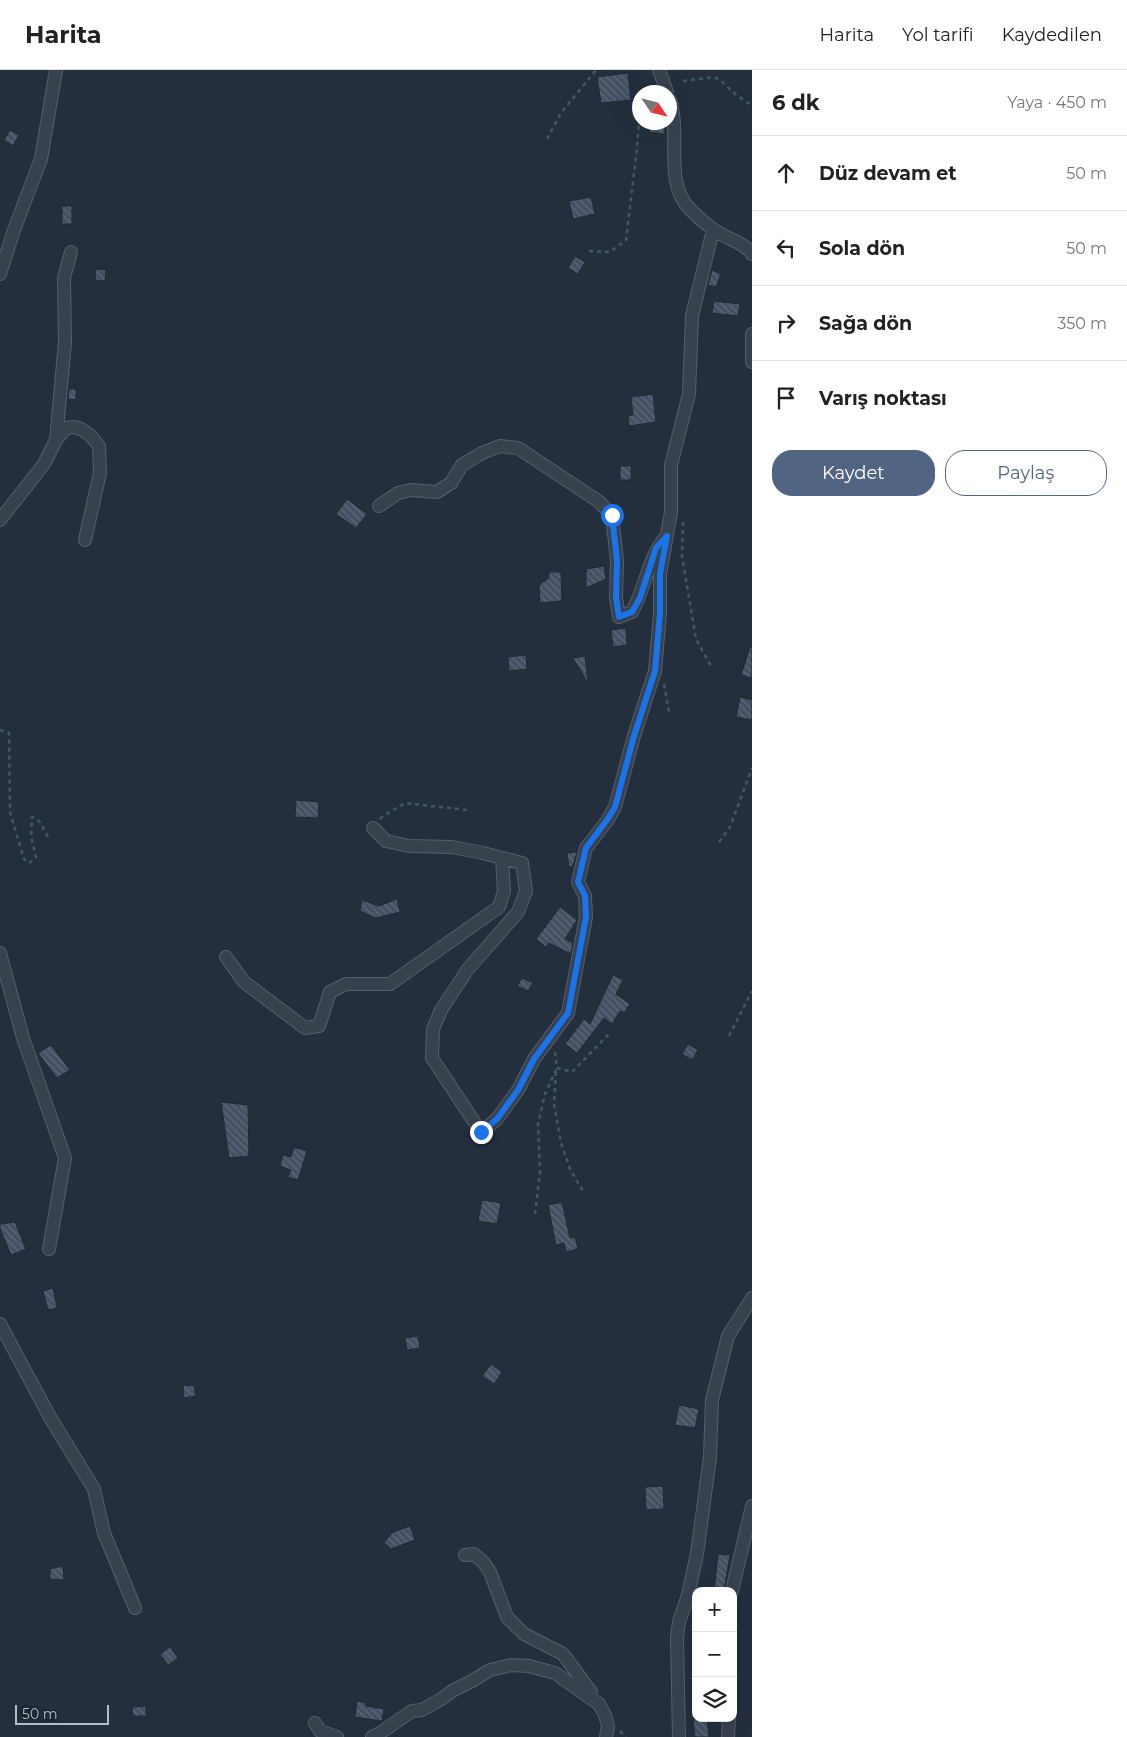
<!DOCTYPE html>
<html lang="tr">
<head>
<meta charset="utf-8">
<style>
	body { margin:0; font-family:Montserrat,sans-serif; background:#f2f2f2; color:#222 }
	.controls { position:absolute; right:15px; bottom:15px; display:grid; overflow:hidden; border-radius:10px; box-shadow:0 5px 20px #0002 }
	.controls button { width:45px; height:45px; display:grid; place-items:center; padding:0; border:0; border-bottom:1px solid #e0e0e0; background:#fff; color:#222; font:25px sans-serif }
	.compass { position:absolute; left:632px; top:15px; width:45px; height:45px; border-radius:50%; background:#fff; box-shadow:0 5px 20px #0002; rotate:125deg }
	.scale { position:absolute; left:15px; bottom:12px; width:94px; box-sizing:border-box; padding-left:5px; border:2px solid #b4bcc9; border-top:0; font-size:14px; line-height:18px; white-space:nowrap; color:#b4bcc9; -webkit-text-stroke:4px #1d2633; paint-order:stroke }
	.stop { position:absolute; width:15px; height:15px; margin:-11px; border:4px solid #1a73e8; border-radius:50%; background:#fff }
	.stop.end { background:#1a73e8; border-color:#fff; box-shadow:0 1px 5px #0008 }
	.list { margin:0; padding:0; list-style:none }
	h2 { display:flex; justify-content:space-between; align-items:center; height:65px; margin:0; padding:0 20px; font-size:21px }
	h2 small { font-size:16px; font-weight:400; color:#767676 }
	.list li { display:grid; grid-template-columns:32px 1fr auto; gap:15px; align-items:center; box-sizing:border-box; height:75px; padding:0 20px; border-top:1px solid #e0e0e0 }
	.list b { display:block; font-size:19px; white-space:nowrap }
	.list em { font-size:16px; font-style:normal; color:#767676 }
	.actions { display:flex; gap:10px; padding:15px 20px }
	.actions a { flex:1; padding:11px 0; border:1px solid #516482; border-radius:20px; text-align:center; font-size:18px; color:#516482 }
	.actions .main { background:#516482; color:#fff }
	.icon { flex:none; width:28px; height:28px; fill:none; stroke:currentColor; stroke-width:2; stroke-linecap:round; stroke-linejoin:round }
	.map { position:relative; flex:none; width:752px; height:1667px; overflow:hidden }
	header { display:flex; align-items:center; gap:30px; box-sizing:border-box; height:70px; padding:0 25px; background:#fff; border-bottom:1px solid #e0e0e0 }
	header strong { font-size:24px }
	nav { display:flex; gap:28px; margin-inline-start:auto; font-size:18px }
	main { display:flex }
	aside { flex:1; background:#fff }
	.map>svg:first-child { display:block }
	.building { fill:url(#building-back-hatch); stroke:#1f2835 }
	.lines { fill:none; stroke-linecap:round; stroke-linejoin:round }
	.minor-casing { stroke:#565f6c; stroke-width:14 }
	.path { stroke:#44595c; stroke-width:2.5; stroke-dasharray:4 4; stroke-linecap:butt }
	.minor { stroke:#38414e; stroke-width:12 }
	.route { stroke:#1a73e8; stroke-width:6 }
</style>
</head>
<body>
<header>
<strong>Harita</strong>
<nav><a>Harita</a><a>Yol tarifi</a><a>Kaydedilen</a></nav>
</header>
<main>
<div class="map">
<svg width="752" height="1667" viewBox="0 0 752 1667">
	<defs>
		<pattern id="building-back-hatch" width="6" height="6" patternUnits="userSpaceOnUse" patternTransform="scale(1.25)"><rect width="6" height="6" fill="#455162"/><path d="M-1 5l2 2M0 0l6 6M5-1l2 2" fill="none" stroke="#5d6877"/></pattern>
	</defs>
	<rect width="100%" height="100%" fill="#242f3e"/>
	<path class="building" d="M628,3L631,30L601,33L597,7Z
		M650,52H666L664,64L649,62Z
		M10,60L19,65L13,76L4,70Z
		M591,127L595,144L573,149L569,131Z
		M62,136H72V154H62Z
		M575,186L585,192L578,204L568,198Z
		M96,199L106,200L105,211L95,210Z
		M712,200L721,204L716,217L708,215Z
		M714,231L740,234L738,246L712,243Z
		M69,319H76V329L68,330Z
		M653,324L656,352L629,356L628,346L633,345L631,327Z
		M620,396H631V410H620Z
		M347,429L367,444L356,458L336,444Z
		M604,496L606,509L586,518V499Z
		M549,502H561L562,531L540,533L539,515L549,508Z
		M626,558L627,575L613,577L611,560Z
		M750,577H752V608L741,605Z
		M526,585L527,599L509,601L508,587Z
		M585,586L588,613L573,588Z
		M740,627L752,630V650L736,647Z
		M296,730L319,732L318,748L295,747Z
		M577,782L573,796L569,797L567,783Z
		M397,829L400,842L376,848L360,841L362,830L379,836Z
		M560,837L577,850L565,869L573,873L571,884L549,873L546,877L536,869Z
		M613,905L623,910L616,924L630,934L624,943L620,941L612,954L604,948L577,983L565,974L584,949L590,954Z
		M522,908L533,913L528,921L517,916Z
		M688,974L698,980L692,990L682,984Z
		M51,975L70,1000L57,1008L38,983Z
		M221,1032L248,1035L249,1086L229,1088Z
		M294,1077L307,1081L298,1110L288,1107L291,1100L280,1096L283,1085L291,1087Z
		M482,1130L501,1133L497,1154L478,1151Z
		M562,1132L570,1168L575,1167L578,1179L566,1182L564,1173L556,1175L548,1135Z
		M15,1152L26,1179L11,1185L0,1159V1154Z
		M53,1218L57,1238L48,1240L43,1221Z
		M418,1266L420,1278L407,1280L405,1268Z
		M491,1294L502,1302L494,1314L482,1306Z
		M183,1315L194,1316L196,1326L184,1328Z
		M679,1335L699,1339L695,1358L675,1355Z
		M663,1416L664,1439L646,1440L645,1417Z
		M410,1456L415,1470L391,1479L384,1472L393,1462Z
		M718,1484L730,1485L724,1521H714Z
		M63,1496L64,1510L50,1509V1499Z
		M170,1577L178,1588L168,1595L160,1584Z
		M357,1631L366,1633V1636L384,1639L382,1651L355,1647Z
		M146,1636V1646H133L132,1637Z
		M707,1648L709,1667H695L693,1650Z"/>
	<g class="lines">
		<defs>
			<path id="minor" d="M659,0L667,22
				M670,30C681,62 664,110 688,137C695,145 706,154 714,160C727,169 744,172 752,184
				M0,204L14,160L41,89L56,0
				M752,264V292
				M56,370L65,272L64,208L71,182
				M379,436L398,423L411,420L437,422L451,413L462,395L482,383L500,376L518,378L598,431L612,445L617,491L616,527L619,547L632,542C645,519 648,488 665,468
				M0,450L44,394L56,370L66,358L74,357L81,359L91,366L99,376L100,403L85,470
				M373,758L386,771L409,776L452,777L483,783L522,793L526,821L518,842L468,899L441,940L433,959L432,988L481,1062L497,1049L518,1020L534,989L568,943L586,847L585,826L578,812L586,778L607,751L615,737L634,666L655,601L660,543V504L671,442V395L689,324L692,246L713,160
				M0,883L23,968L65,1088L49,1179
				M226,887L244,912L305,958L319,956L330,922L346,914H390L499,837L504,821L502,788
				M0,1254L51,1349L94,1419L104,1463L135,1538
				M465,1485L474,1484L484,1493L490,1502L507,1547L524,1564L563,1584L591,1622
				M732,1521L752,1436
				M315,1653L320,1661L337,1667
				M372,1667L380,1663L412,1641L422,1640L443,1628L452,1621L472,1611L490,1600L511,1595L529,1596L555,1603L599,1634L605,1645L608,1656L606,1667
				M679,1667L677,1568L679,1552L688,1525L697,1484L710,1387L712,1330L728,1266L752,1228
				M728,1667L729,1648"/>
		</defs>
		<use href="#minor" class="minor-casing"/>
		<path class="path" d="M683,11L714,7L720,10L733,22L746,32L752,35
			M547,69L561,43L596,0
			M589,181L610,182L626,170L637,78L640,39
			M683,452L682,486L696,569L711,596
			M664,614L669,642
			M0,660L9,663L10,742L24,789L29,793L36,787L31,766L32,747L40,752L48,767
			M380,749L383,746L405,733L468,740
			M719,772L730,757L752,698
			M729,966L752,921
			M555,982L557,998L572,1002L610,963
			M556,1002L554,1034L561,1073L570,1099L584,1123
			M535,1144L540,1102L538,1054L545,1024L557,998
			M620,1661L626,1667"/>
		<use href="#minor" class="minor"/>
	</g>
	<g class="lines">
		<path class="route" d="M481,1062L497,1049L518,1020L534,989L568,943L586,847L585,826L578,812L586,778L607,750L615,737L634,666L655,601L660,543V504L667,466L656,478L640,528L632,542L619,547L616,527L617,491L612,445"/>
	</g>
</svg>
<div class="controls">
<button>+</button>
<button>−</button>
<button><svg class="icon" aria-label="layers" viewBox="0 0 24 24"><path d="M12 4l9 5-9 5-9-5zM3 14l9 5 9-5"/></svg></button>
</div>
<svg class="compass" viewBox="-18 -18 36 36"><path d="M0-13l5 13h-10z" fill="#e53935"/><path d="M0 13l5-13h-10z" fill="#767676"/></svg>
<div class="scale">50 m</div>
<div class="stop" style="left:612px;top:445px"></div>
<div class="stop end" style="left:481px;top:1062px"></div>
</div>
<aside>
<h2>6 dk<small>Yaya · 450 m</small></h2>
<ul class="list">
<li><svg class="icon" aria-label="ahead" viewBox="0 0 24 24"><path d="M12 20V5M6 11l6-6 6 6"/></svg><div><b>Düz devam et</b></div><em>50 m</em></li>
<li><svg class="icon" aria-label="left" viewBox="0 0 24 24"><path d="M17 20v-9H6M10 6l-5 5 5 5"/></svg><div><b>Sola dön</b></div><em>50 m</em></li>
<li><svg class="icon" aria-label="right" viewBox="0 0 24 24"><path d="M7 20v-9h11M14 6l5 5-5 5"/></svg><div><b>Sağa dön</b></div><em>350 m</em></li>
<li><svg class="icon" aria-label="arrive" viewBox="0 0 24 24"><path d="M6 21V4h12l-3 4 3 4H6"/></svg><div><b>Varış noktası</b></div></li>
</ul>
<div class="actions"><a class="main">Kaydet</a><a>Paylaş</a></div>
</aside>
</main>
</body>
</html>
